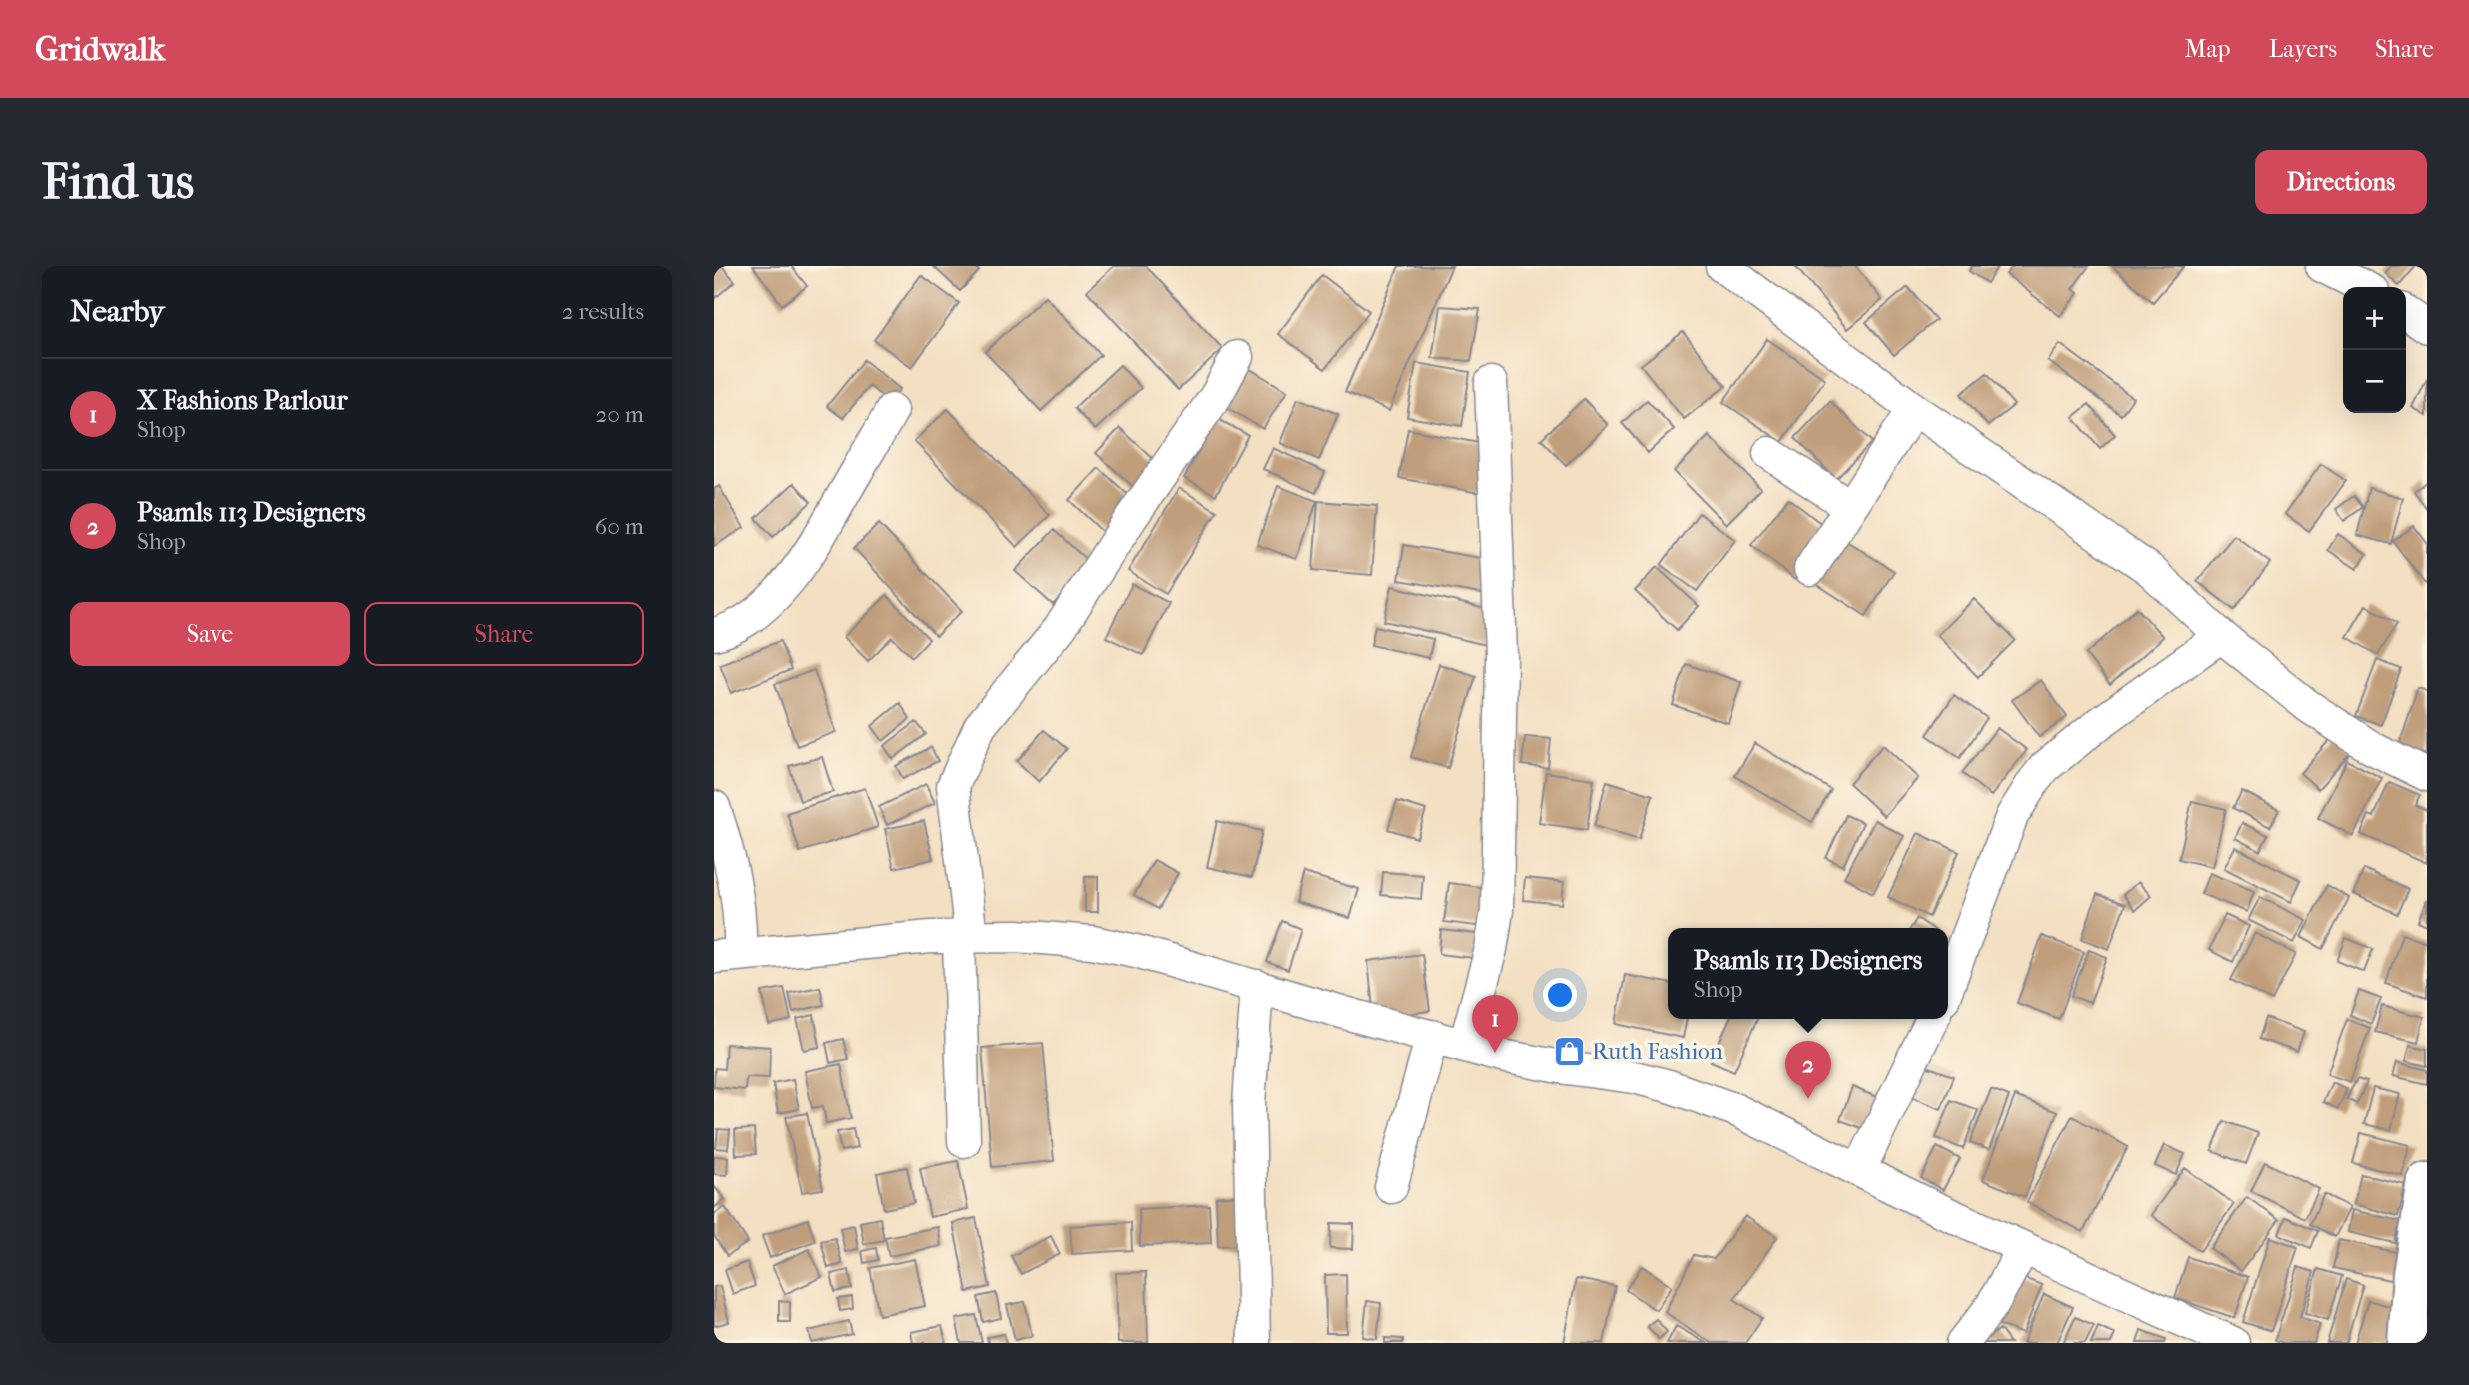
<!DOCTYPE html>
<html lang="en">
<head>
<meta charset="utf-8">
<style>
	body { margin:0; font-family:"IM FELL French Canon",serif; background:#242831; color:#f1f3f6 }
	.controls { position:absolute; right:21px; top:21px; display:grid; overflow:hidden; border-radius:14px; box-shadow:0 7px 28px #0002 }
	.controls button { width:63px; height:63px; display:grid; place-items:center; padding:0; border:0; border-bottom:2px solid #363941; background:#171b24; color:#f1f3f6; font:35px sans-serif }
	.you { position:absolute; left:847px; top:730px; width:24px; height:24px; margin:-18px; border:5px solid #fff; border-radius:50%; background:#1a73e8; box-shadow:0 0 0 10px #1a73e833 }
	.badge { display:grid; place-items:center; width:46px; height:46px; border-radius:50%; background:#d1495b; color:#fff; font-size:23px; font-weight:700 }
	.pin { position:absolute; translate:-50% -58px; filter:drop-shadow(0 2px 4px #0008) }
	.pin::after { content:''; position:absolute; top:37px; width:24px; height:21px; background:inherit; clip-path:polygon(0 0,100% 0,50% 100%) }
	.popup { position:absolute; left:954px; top:662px; width:280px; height:91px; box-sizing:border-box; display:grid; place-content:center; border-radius:14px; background:#171b24; filter:drop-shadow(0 2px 5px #0005); font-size:23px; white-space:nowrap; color:#9ea1a6 }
	.popup b { font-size:26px; color:#f1f3f6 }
	.popup::after { content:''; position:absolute; left:50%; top:100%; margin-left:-14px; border:14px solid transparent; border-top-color:#171b24 }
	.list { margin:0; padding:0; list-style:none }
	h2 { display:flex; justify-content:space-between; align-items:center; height:91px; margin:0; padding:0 28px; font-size:30px }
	h2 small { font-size:23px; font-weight:400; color:#9ea1a6 }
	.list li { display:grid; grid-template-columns:46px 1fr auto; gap:21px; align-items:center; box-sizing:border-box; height:112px; padding:0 28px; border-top:2px solid #363941 }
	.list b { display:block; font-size:26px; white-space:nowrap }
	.list p { margin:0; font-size:23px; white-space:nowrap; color:#9ea1a6 }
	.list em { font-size:23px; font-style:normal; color:#9ea1a6 }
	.actions { display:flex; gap:14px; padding:21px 28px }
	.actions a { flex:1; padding:16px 0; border:2px solid #d1495b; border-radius:14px; text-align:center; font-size:24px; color:#d1495b }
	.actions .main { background:#d1495b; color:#fff }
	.map { position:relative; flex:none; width:1713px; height:1077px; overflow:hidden; border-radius:14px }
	header { display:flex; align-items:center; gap:42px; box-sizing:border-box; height:98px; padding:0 35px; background:#d1495b; color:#fff }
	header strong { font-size:33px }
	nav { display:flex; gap:38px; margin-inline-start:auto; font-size:24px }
	.intro { display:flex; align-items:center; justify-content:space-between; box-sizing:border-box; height:168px; padding:0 42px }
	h1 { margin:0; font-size:49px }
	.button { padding:18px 32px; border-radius:14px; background:#d1495b; color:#fff; font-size:24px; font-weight:700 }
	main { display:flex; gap:42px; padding:0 42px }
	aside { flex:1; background:#171b24; border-radius:14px; box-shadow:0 7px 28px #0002 }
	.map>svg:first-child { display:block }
	.building { fill:#c09e7b }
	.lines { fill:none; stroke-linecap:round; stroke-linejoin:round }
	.minor-casing { stroke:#878790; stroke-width:35 }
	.tertiary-casing { stroke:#878790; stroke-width:42 }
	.minor { stroke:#fff; stroke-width:32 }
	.tertiary { stroke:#fff; stroke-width:38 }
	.labels { text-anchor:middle; stroke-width:7; stroke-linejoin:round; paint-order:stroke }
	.shop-label { font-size:23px; fill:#366cbe; stroke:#fcf5e5; text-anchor:start }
</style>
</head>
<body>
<header>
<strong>Gridwalk</strong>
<nav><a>Map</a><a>Layers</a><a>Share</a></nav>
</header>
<div class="intro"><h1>Find us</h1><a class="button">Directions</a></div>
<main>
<aside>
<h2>Nearby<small>2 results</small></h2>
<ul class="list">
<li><span class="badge">1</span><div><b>X Fashions Parlour</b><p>Shop</p></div><em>20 m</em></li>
<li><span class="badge">2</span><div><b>Psamls 113 Designers</b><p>Shop</p></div><em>60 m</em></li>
</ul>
<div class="actions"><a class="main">Save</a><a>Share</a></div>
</aside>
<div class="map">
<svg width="1713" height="1077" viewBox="0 0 1713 1077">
	<rect width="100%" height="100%" fill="#fcf5e5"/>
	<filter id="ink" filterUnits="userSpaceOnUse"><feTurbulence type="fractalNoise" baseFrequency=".0143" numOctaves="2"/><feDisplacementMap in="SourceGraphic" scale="14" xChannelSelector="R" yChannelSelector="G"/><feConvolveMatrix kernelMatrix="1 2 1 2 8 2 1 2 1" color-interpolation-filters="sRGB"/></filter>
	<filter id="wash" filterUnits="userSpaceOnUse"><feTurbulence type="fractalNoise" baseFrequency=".00686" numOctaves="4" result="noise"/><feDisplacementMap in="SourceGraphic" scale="28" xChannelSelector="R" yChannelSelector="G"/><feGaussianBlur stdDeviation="1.57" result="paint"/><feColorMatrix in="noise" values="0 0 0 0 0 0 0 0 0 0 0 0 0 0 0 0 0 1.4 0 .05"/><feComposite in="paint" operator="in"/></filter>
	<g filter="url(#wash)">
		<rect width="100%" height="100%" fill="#f3dfc1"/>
		<g id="blocks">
			<path class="building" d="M0,0H8L21,15L0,33Z
				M39,0H77L93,20L68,39Z
				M219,0H260L265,5L246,25Z
				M400,0H432L509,83L464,124L373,25Z
				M685,0H738L675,145L631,126Z
				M1081,0H1141L1168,34L1133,63Z
				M1258,0H1284L1273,17L1255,5Z
				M1299,0H1375L1358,23L1364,27L1346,50L1292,8Z
				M1398,0H1470L1439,36Z
				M1677,0H1702L1685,20L1671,7Z
				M207,9L245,37L198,101L160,74Z
				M608,9L655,45L611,103L564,68Z
				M1194,21L1222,54L1180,89L1152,56Z
				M331,30L387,89L327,145L271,86Z
				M726,40L766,43L757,95L718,92Z
				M969,66L1012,120L970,153L927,99Z
				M1053,73L1111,113L1068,176L1009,136Z
				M1346,78L1419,132L1407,149L1334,95Z
				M150,94L186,123L175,136L155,120L129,152L113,140Z
				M702,97L756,106L748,160L693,151Z
				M406,99L427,122L381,164L360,142Z
				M531,100L573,125L549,163L507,138Z
				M1273,107L1300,139L1274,160L1247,128Z
				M1713,113V150L1699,142Z
				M584,132L624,148L605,194L566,177Z
				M870,133L894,159L852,199L827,173Z
				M933,134L960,163L934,187L908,157Z
				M1116,135L1158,176L1122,213L1081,172Z
				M1375,138L1401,169L1386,183L1359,151Z
				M234,143L336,249L303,281L200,175Z
				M502,152L534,169L502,229L470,212Z
				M406,162L446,199L423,224L382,187Z
				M694,163L775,179L766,227L685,212Z
				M995,170L1047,223L1012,258L960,205Z
				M559,182L611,206L602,227L549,203Z
				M1607,198L1632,215L1595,265L1571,248Z
				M385,202L423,237L392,269L355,234Z
				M1713,215V243L1700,225Z
				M80,217L97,236L59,271L42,252Z
				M5,220L30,262L0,280V223Z
				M564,220L603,235L583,293L543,279Z
				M465,222L503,245L452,328L414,305Z
				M1655,222L1689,232L1677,278L1643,269Z
				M1640,230L1649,241L1630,255L1622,243Z
				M1074,232L1118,266L1081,314L1037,279Z
				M604,235L663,240L658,309L599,304Z
				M985,247L1021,274L983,325L947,299Z
				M165,258L248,345L222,370L140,282Z
				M1700,260L1713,277V316L1711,318L1679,275Z
				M340,264L377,298L339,339L301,305Z
				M1624,268L1653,288L1643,303L1614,284Z
				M1520,269L1556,297L1520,344L1483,315Z
				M1129,273L1180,305L1152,350L1101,317Z
				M690,279L779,294L773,329L685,314Z
				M943,301L985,340L963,364L921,325Z
				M418,318L455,337L429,389L392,371Z
				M678,320L780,345L772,379L670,355Z
				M173,329L215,373L198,391L178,371L154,395L130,371Z
				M1260,333L1301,374L1264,411L1223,369Z
				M1652,339L1683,358L1664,389L1633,371Z
				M1423,342L1449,371L1396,419L1372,388Z
				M661,360L719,373L715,392L657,379Z
				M66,375L77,404L17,427L6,398Z
				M1663,394L1687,403L1667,459L1642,450Z
				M725,398L762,410L734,502L697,491Z
				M972,398L1027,416L1014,457L959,439Z
				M100,404L122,466L83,480L61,418Z
				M1327,414L1353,451L1325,471L1298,434Z
				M1704,422L1713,425V489L1685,480Z
				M1240,429L1273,452L1246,492L1213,469Z
				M186,437L196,453L169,475L158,460Z
				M202,456L212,468L179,493L170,480Z
				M1283,462L1313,484L1277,530L1248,507Z
				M330,464L353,483L325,516L303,495Z
				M1620,469L1638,485L1604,523L1586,507Z
				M811,471L837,473L834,502L808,499Z
				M1041,477L1117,524L1098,556L1021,510Z
				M1169,479L1204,512L1170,550L1135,517Z
				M217,481L224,495L189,513L182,500Z
				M108,491L119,526L86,535L75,500Z
				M1633,494L1668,512L1639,570L1604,552Z
				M832,506L880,513L873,564L825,557Z
				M893,515L939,529L925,574L880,560Z
				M1675,516L1706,529L1701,539L1713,544V597L1647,568L1655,549L1660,551Z
				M212,518L221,537L173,559L165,541Z
				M151,522L164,561L86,586L73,547Z
				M1528,525L1565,544L1556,561L1519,542Z
				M683,535L712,544L703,572L674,563Z
				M1478,535L1512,543L1498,601L1465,593Z
				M1132,549L1149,557L1129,600L1112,592Z
				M1161,554L1190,570L1159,627L1130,611Z
				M210,555L219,593L180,602L171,563Z
				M503,555L548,565L538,611L493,601Z
				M1528,557L1554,569L1546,585L1521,572Z
				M1204,567L1245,586L1215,651L1174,631Z
				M1521,581L1587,614L1577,636L1510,602Z
				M440,594L464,607L444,643L420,629Z
				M1650,603L1694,623L1683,648L1640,628Z
				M669,606L709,609L707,633L667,629Z
				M589,607L645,623L636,652L581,636Z
				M1495,607L1540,625L1533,646L1487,628Z
				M371,611H384V646H371Z
				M811,612L850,616L848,638L809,634Z
				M1424,616L1437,630L1421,644L1409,629Z
				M735,617L774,622L769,661L730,656Z
				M1613,619L1635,632L1609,683L1587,671Z
				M1383,628L1411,638L1395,683L1368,673Z
				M1546,631L1592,654L1580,677L1534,654Z
				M1713,633V659L1704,655Z
				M1511,649L1535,660L1519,696L1495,684Z
				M1203,652L1225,667H1194Z
				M568,655L587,663L574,704L553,696Z
				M727,664L772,669L769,693L725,688Z
				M1541,667L1582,688L1558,735L1517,714Z
				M1688,668L1713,676V731L1672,717Z
				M1328,670L1370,686L1345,753L1303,737Z
				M1632,672L1659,683L1650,706L1623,695Z
				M1375,684L1393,691L1376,737L1357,730Z
				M708,688L716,745L660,752L654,695Z
				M911,709L959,718V747H974L969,772L902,758Z
				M106,721L110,739L79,746L75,727Z
				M70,722L77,754L55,759L48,726Z
				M1645,725L1667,733L1657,758L1636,749Z
				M1668,740L1710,751L1704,776L1661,766Z
				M1018,747H1035L1044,751L1020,805L997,795Z
				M100,749L106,781L90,784L83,753Z
				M1552,752L1590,766L1583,786L1545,773Z
				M1633,753L1656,762L1636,816L1613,808Z
				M129,773L134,793L116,797L112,777Z
				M329,777L340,895L278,901L268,782Z
				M12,778L56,781L55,812L32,811L31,824L0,821L1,802L10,803Z
				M1696,779L1713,783V800L1692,795Z
				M1683,796L1713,804V818L1679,810Z
				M127,798L137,852L112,857L109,840L98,842L91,805Z
				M1209,799L1240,810L1227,843L1197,831Z
				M79,813L85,843L64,847L59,817Z
				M1643,813L1653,816L1643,838L1632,833Z
				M1618,816L1633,823L1624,843L1609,836Z
				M1138,821L1170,834L1158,866L1126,854Z
				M1659,822L1686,828L1677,864L1650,858Z
				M1277,823L1295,830L1275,884L1256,877Z
				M1301,830L1343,846L1311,931L1269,914Z
				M1237,834L1264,844L1249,883L1222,872Z
				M93,847L109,923L88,926L72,851Z
				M1358,850L1414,881L1369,966L1313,936Z
				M1510,855L1544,867L1532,898L1498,885Z
				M4,863L16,864L14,883L2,882Z
				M40,863L42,888L22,889L21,864Z
				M139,863L143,882L127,885L123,866Z
				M1647,867L1696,879L1689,910L1639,897Z
				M1450,879L1471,888L1462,909L1441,900Z
				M1223,881L1246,893L1229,924L1207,912Z
				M0,890L14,891L13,909L0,908Z
				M244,895L254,943L216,951L206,902Z
				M1551,896L1605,923L1591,952L1537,925Z
				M193,901L200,937L170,943L163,907Z
				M1471,902L1520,938L1486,985L1437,949Z
				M1647,908L1692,919L1684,950L1640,938Z
				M0,920L11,933L0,942Z
				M1610,928L1636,941L1621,971L1596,958Z
				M527,929L529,979L504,980L502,931Z
				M1533,931L1565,954L1527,1005L1496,982Z
				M495,939L497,977L426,980L425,943Z
				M11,941L34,976L13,990L0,970V948Z
				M1638,944L1686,955L1681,977L1634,966Z
				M1031,950L1063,971L1020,1033L1048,1052L1031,1077H997L951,1046L980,989L1000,993Z
				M1572,951L1604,965L1597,982L1565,968Z
				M166,952L170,974L150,978L146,956Z
				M262,952L276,1021L253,1026L239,957Z
				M94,953L101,975L56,992L48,970Z
				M417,956L418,984L358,988L356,960Z
				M617,957L640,958L639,983L616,982Z
				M140,959L144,983L131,986L126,962Z
				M224,961L227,980L175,990L171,971Z
				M337,970L346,988L307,1008L297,990Z
				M1556,971L1584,981L1557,1065L1529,1056Z
				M121,972L128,998L114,1002L107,975Z
				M1625,974L1691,988L1685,1016L1619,1002Z
				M162,982L164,994L150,997L148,985Z
				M95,983L108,1011L71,1028L58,1000Z
				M1474,991L1534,1011L1521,1052L1461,1032Z
				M201,993L211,1040L165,1049L156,1002Z
				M33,996L41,1020L19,1028L11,1004Z
				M928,1000L958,1020L942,1044L912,1024Z
				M1584,1001L1600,1006L1586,1051L1606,1058L1600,1077H1569L1561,1074Z
				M1604,1003L1628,1010L1614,1054L1591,1047Z
				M135,1004L138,1023L121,1026L117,1008Z
				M432,1006L434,1077H404L402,1007Z
				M1296,1007L1328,1019L1309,1068L1277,1056Z
				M632,1008L633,1067H612L611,1009Z
				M862,1013L901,1020L890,1077H850Z
				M1632,1013L1649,1019L1632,1077H1613Z
				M6,1020L15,1056L0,1060V1021Z
				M282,1027L287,1052L269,1056L264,1031Z
				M1330,1028L1359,1041L1343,1077H1309Z
				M138,1031L139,1043L126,1045L124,1033Z
				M1654,1034L1684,1043L1674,1077H1641Z
				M65,1035L76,1036V1056H65Z
				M653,1035L667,1037L663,1073L649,1071Z
				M311,1036L318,1070L301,1074L293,1039Z
				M262,1049L268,1077H247L242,1053Z
				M1361,1051L1380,1059L1371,1077H1349Z
				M942,1053L953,1066L945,1073L933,1060Z
				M135,1055L138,1068L98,1077L95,1065Z
				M228,1060L232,1077H199L197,1066Z
				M962,1060L992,1077H953Z
				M1384,1060L1401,1068L1397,1077H1377Z
				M1286,1063L1296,1077H1267Z
				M1427,1064L1452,1073L1451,1077H1423Z
				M290,1068L292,1077H274L273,1071Z
				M671,1072L689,1073V1077H671Z"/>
		</g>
	</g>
	<g filter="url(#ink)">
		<use href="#blocks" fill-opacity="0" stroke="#878790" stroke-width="2"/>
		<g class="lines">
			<defs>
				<path id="minor" d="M1008,0L1200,143L1435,303L1507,370L1594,440L1658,482L1713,509
					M1608,0L1660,26
					M1687,43L1713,61
					M1055,187L1136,241
					M1096,303L1200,143
					M0,368C68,352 110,261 143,205C154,185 167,165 178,144
					M0,541C16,589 28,637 26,687
					M245,670L250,875
					M257,670L239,520L266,460L346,362L417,252L502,130L523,91
					M0,691L217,671L303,670L378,676L422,685L631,747L788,790L852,802L920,811L955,820L1022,844L1213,938L1519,1077
					M1229,733L1298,550L1320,515L1331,501L1386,457L1507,370
					M751,779L777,683L783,645L787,389L777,117
					M1145,905L1221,747
					M677,921L718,770
					M540,1077L535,838L543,720
					M1249,1077L1277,1041L1309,983"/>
				<path id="tertiary" d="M1693,1077L1698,1008L1713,916"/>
			</defs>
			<use href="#minor" class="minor-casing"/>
			<use href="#tertiary" class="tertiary-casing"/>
			<use href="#minor" class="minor"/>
			<use href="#tertiary" class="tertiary"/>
		</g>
	</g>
	<defs>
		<symbol id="shop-square" viewBox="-11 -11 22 22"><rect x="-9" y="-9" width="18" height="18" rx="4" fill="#3f7fe0" stroke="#fcf5e5"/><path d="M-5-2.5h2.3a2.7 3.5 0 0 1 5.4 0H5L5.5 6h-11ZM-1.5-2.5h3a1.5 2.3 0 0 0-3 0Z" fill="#fff"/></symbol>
	</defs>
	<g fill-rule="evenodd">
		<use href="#shop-square" x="838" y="768" width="35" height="35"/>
	</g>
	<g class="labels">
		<g class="shop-label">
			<text x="878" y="793">Ruth Fashion</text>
		</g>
	</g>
</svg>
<div class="controls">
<button>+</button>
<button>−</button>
</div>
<div class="you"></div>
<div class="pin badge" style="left:781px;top:787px">1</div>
<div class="pin badge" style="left:1094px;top:833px">2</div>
<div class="popup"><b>Psamls 113 Designers</b>Shop</div>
</div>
</main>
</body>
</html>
